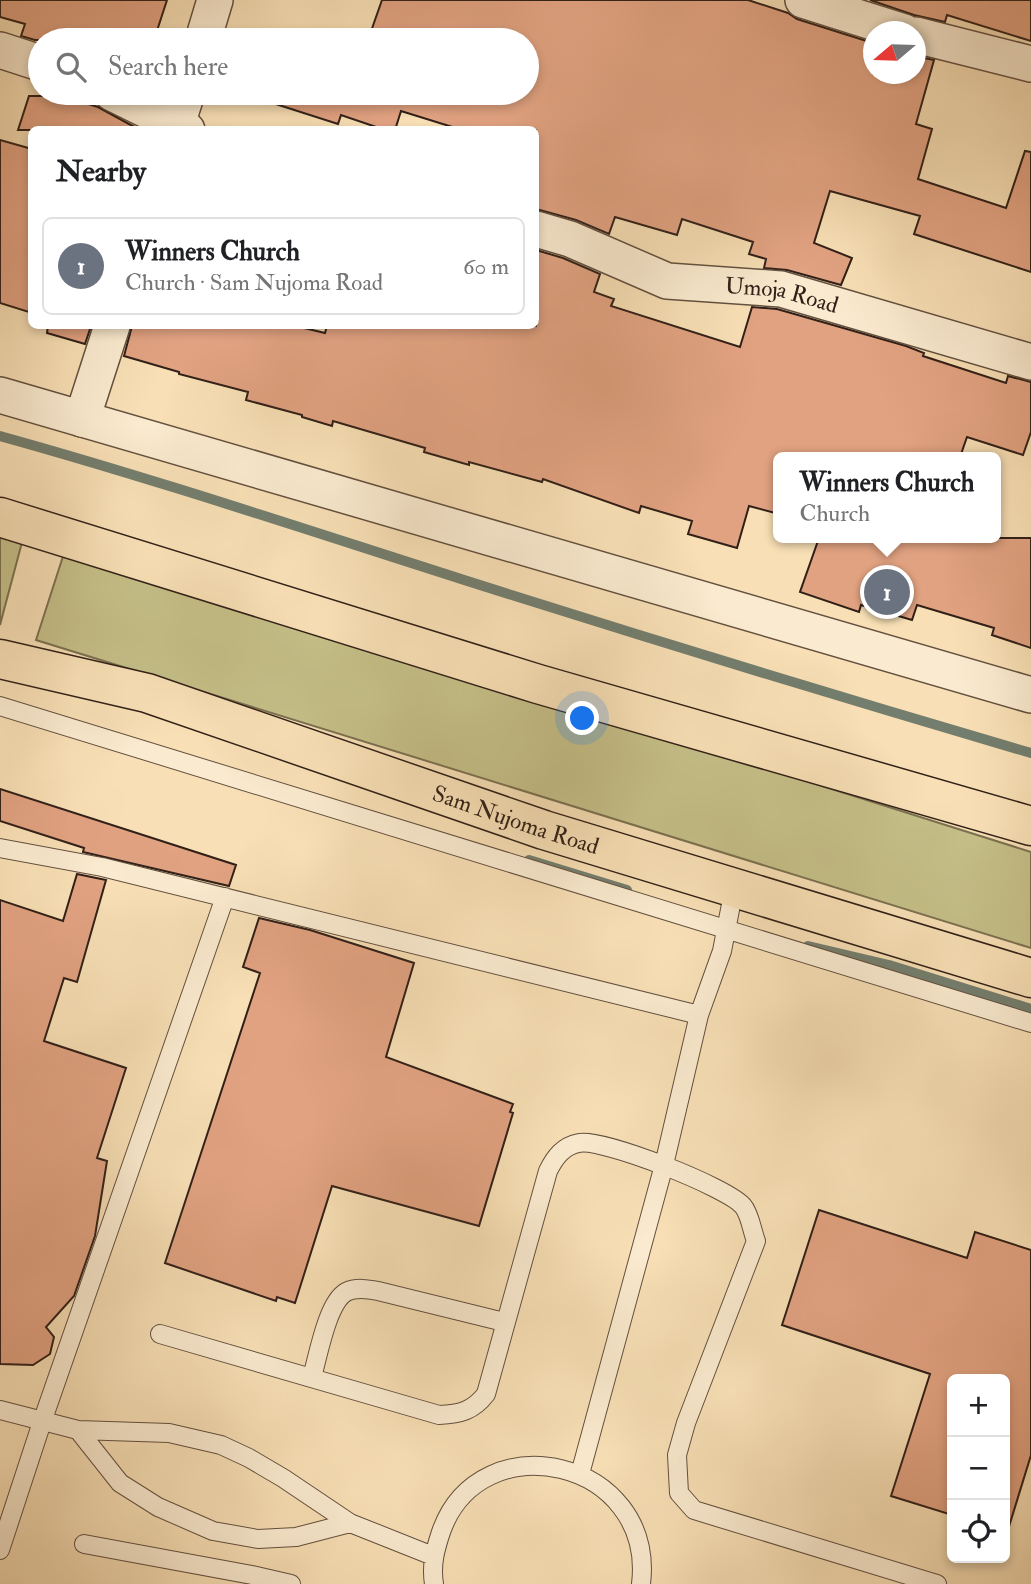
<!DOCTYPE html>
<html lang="en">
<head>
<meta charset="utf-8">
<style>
	body { margin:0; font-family:"IM FELL Double Pica",serif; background:#f2f2f2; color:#202124 }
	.controls { position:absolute; right:21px; bottom:21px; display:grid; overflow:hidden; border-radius:10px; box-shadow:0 4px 10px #0003 }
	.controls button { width:63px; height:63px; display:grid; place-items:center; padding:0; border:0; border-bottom:2px solid #e0e0e0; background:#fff; color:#202124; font:35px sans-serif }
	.compass { position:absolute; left:863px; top:21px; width:63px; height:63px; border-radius:50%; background:#fff; box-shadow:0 4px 10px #0003; rotate:251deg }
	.you { position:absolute; left:583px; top:719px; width:24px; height:24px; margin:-18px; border:5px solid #fff; border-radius:50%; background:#1a73e8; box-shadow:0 0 0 10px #1a73e833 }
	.badge { display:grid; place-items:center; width:46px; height:46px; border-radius:50%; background:#d93025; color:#fff; font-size:23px; font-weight:700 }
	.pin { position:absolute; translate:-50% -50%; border:4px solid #fff; box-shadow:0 2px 7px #0006 }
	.popup { position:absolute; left:773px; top:452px; width:228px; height:91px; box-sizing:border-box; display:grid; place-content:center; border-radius:10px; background:#fff; filter:drop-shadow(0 2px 5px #0005); font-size:23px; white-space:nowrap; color:#757577 }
	.popup b { font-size:26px; color:#202124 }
	.popup::after { content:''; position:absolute; left:50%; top:100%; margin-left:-14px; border:14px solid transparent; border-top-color:#fff }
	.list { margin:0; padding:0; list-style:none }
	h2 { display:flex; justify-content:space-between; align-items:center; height:91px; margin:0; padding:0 28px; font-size:30px }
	h2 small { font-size:23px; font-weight:400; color:#757577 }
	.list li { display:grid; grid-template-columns:46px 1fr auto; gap:21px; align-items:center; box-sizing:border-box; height:98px; margin:0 14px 14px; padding:0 14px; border:2px solid #e0e0e0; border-radius:10px }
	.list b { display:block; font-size:26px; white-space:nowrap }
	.list p { margin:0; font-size:23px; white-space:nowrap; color:#757577 }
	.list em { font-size:23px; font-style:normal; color:#757577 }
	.icon { flex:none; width:38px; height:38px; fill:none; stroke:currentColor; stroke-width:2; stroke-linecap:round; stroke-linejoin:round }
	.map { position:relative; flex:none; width:1031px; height:1584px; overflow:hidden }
	.search { position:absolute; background:#fff; box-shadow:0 4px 10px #0003; left:28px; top:28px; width:511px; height:77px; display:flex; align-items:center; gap:18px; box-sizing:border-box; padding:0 24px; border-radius:38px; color:#757577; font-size:26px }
	.panel { position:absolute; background:#fff; box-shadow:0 4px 10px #0003; left:28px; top:126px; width:511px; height:203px; border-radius:10px }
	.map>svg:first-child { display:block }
	.green { fill:#c5bf88; stroke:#7b7050; stroke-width:2 }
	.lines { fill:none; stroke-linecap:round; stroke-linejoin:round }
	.stream { stroke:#737e6e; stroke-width:10 }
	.building { fill:#e1a281; stroke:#312018; stroke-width:2 }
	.service-casing { stroke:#63503f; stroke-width:20 }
	.minor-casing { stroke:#63503f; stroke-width:38 }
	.primary-casing { stroke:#312018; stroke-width:41 }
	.service { stroke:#faeacf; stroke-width:18 }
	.minor { stroke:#faeacf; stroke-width:35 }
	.primary { stroke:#f8dfb5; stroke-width:38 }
	.labels { text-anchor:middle; stroke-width:6; stroke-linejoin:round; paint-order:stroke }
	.street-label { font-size:23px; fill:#312018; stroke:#faeacf }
</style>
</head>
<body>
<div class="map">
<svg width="1031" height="1584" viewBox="0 0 1031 1584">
	<rect width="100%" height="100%" fill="#f8dfb5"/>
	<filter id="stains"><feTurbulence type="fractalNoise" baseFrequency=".00286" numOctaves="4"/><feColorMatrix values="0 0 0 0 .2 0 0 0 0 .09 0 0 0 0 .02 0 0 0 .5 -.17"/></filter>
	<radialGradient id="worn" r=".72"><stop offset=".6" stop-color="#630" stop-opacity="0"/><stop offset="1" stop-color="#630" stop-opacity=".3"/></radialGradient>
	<path class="green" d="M0,524L25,531L0,625Z
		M66,547L1031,852V948L36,640Z"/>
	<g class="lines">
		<path class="stream" d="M0,436C155,479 307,530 461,579C650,639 840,697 1031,753
			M529,860L627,890
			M808,946L889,965L1031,1009"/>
	</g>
	<path class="building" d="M0,0H167L154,40H35L21,36L25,24L0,17Z
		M382,0H748L788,13L797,19L873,43V74H915V56L934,60L916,124L932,129L918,179L1006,208L1025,151L1031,152V272L914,234L920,216L830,191L814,243L852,258L841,285L787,270L764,268L766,259L749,254L753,242L682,219L677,235L615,217L609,234L576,220L536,209V130H462L401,111L395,130H385L341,115L338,124L260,99V93H527V40H368Z
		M870,0H1031V41L947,15L945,22L914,15Z
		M29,96H63L98,107L140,130H18Z
		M0,140L32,149V313L0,303Z
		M536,250L563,258L600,274L594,292L614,299L611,306L740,347L752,307L777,309L906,346L924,353L923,356L1006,383L1008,376L1031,382V432L1023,455L967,437L960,457H779V514L749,506L737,548L688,534L692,521L641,506L639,513L543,479L542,482L469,462V465L424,452L425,448L333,421L332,426L302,417V415L246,400L248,392L179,374V372L124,356L132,326H296L325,333L327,326H536Z
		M48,326H91L85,344L47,333Z
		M819,538H1031V648L992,635L994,628L917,605L912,620L861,605L859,612L800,592Z
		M0,789L236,865L229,886L83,852L84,848L0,821Z
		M77,874L106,880L77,982L64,978L44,1041L126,1068L97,1158L107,1161L95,1236L74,1296L46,1327L54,1337L50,1354L33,1365L0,1364V900L63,921Z
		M259,918L310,930L414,963L386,1057L513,1104L510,1112L513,1113L479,1226L332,1186L295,1303L277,1297L276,1301L165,1263L260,973L243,967Z
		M819,1210L967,1258L975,1232L1031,1250V1455L1007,1533L1005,1532V1379H952V1515L891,1496L930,1374L782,1325Z"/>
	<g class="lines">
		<defs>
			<path id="service" d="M0,706L1031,1023
				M0,848L102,867L699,1015
				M160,1334L439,1415C460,1414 473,1411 486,1394L548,1171C555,1157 563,1146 579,1143C602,1138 727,1187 743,1206C750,1214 752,1231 756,1241L686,1423L677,1455L679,1493L694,1510L937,1584
				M312,1377C318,1357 327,1303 346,1292C356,1287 368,1289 378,1291L504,1322
				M0,1410L78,1430L169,1433L221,1445L249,1458L283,1478L350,1523L433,1556
				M78,1430L120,1483L158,1507L213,1531L258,1539L296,1537L350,1523
				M580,1474L664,1165L699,1015L722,951L734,889
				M84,1544L252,1575L291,1584
				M0,1550L42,1422L225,897
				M434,1584C431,1565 435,1550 441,1532C480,1420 656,1459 641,1584"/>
			<g id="minor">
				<path d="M803,0L904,32"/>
				<path d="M916,35L1031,64"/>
				<path d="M203,40L215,0"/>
				<path d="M0,50L40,63"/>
				<path d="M112,93L187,130"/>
				<path d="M175,130L187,93"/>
				<path id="s1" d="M536,229L570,239L667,281L781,289L1031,362"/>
				<path d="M0,395L1031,695"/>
				<path d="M82,419L112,326"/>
			</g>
			<g id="primary">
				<path d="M0,517L538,684L1031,826"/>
				<path id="s2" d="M0,659L147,693L544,830L1031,978"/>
			</g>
		</defs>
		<use href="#service" class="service-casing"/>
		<use href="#minor" class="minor-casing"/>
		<use href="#primary" class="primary-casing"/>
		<use href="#service" class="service"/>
		<use href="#minor" class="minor"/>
		<use href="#primary" class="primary"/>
	</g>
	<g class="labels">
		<g class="street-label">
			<text dy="8" stroke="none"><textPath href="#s1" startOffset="257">Umoja Road</textPath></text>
			<text dy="8" stroke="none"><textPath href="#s2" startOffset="541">Sam Nujoma Road</textPath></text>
		</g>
	</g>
	<rect width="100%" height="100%" filter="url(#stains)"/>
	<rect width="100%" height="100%" fill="url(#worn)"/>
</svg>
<div class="controls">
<button>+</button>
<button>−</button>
<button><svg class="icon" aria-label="locate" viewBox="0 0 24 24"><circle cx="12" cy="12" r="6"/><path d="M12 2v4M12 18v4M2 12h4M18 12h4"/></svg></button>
</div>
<svg class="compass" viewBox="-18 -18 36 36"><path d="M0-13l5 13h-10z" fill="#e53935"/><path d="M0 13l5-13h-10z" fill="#757577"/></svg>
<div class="you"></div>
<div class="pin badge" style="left:887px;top:592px;background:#6b7280">1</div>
<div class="popup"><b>Winners Church</b>Church</div>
<div class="search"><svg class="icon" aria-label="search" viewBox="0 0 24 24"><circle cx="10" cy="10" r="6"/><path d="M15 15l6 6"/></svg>Search here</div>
<section class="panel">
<h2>Nearby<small></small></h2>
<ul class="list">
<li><span class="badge" style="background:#6b7280">1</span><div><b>Winners Church</b><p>Church · Sam Nujoma Road</p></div><em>60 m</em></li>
</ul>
</section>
</div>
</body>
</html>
